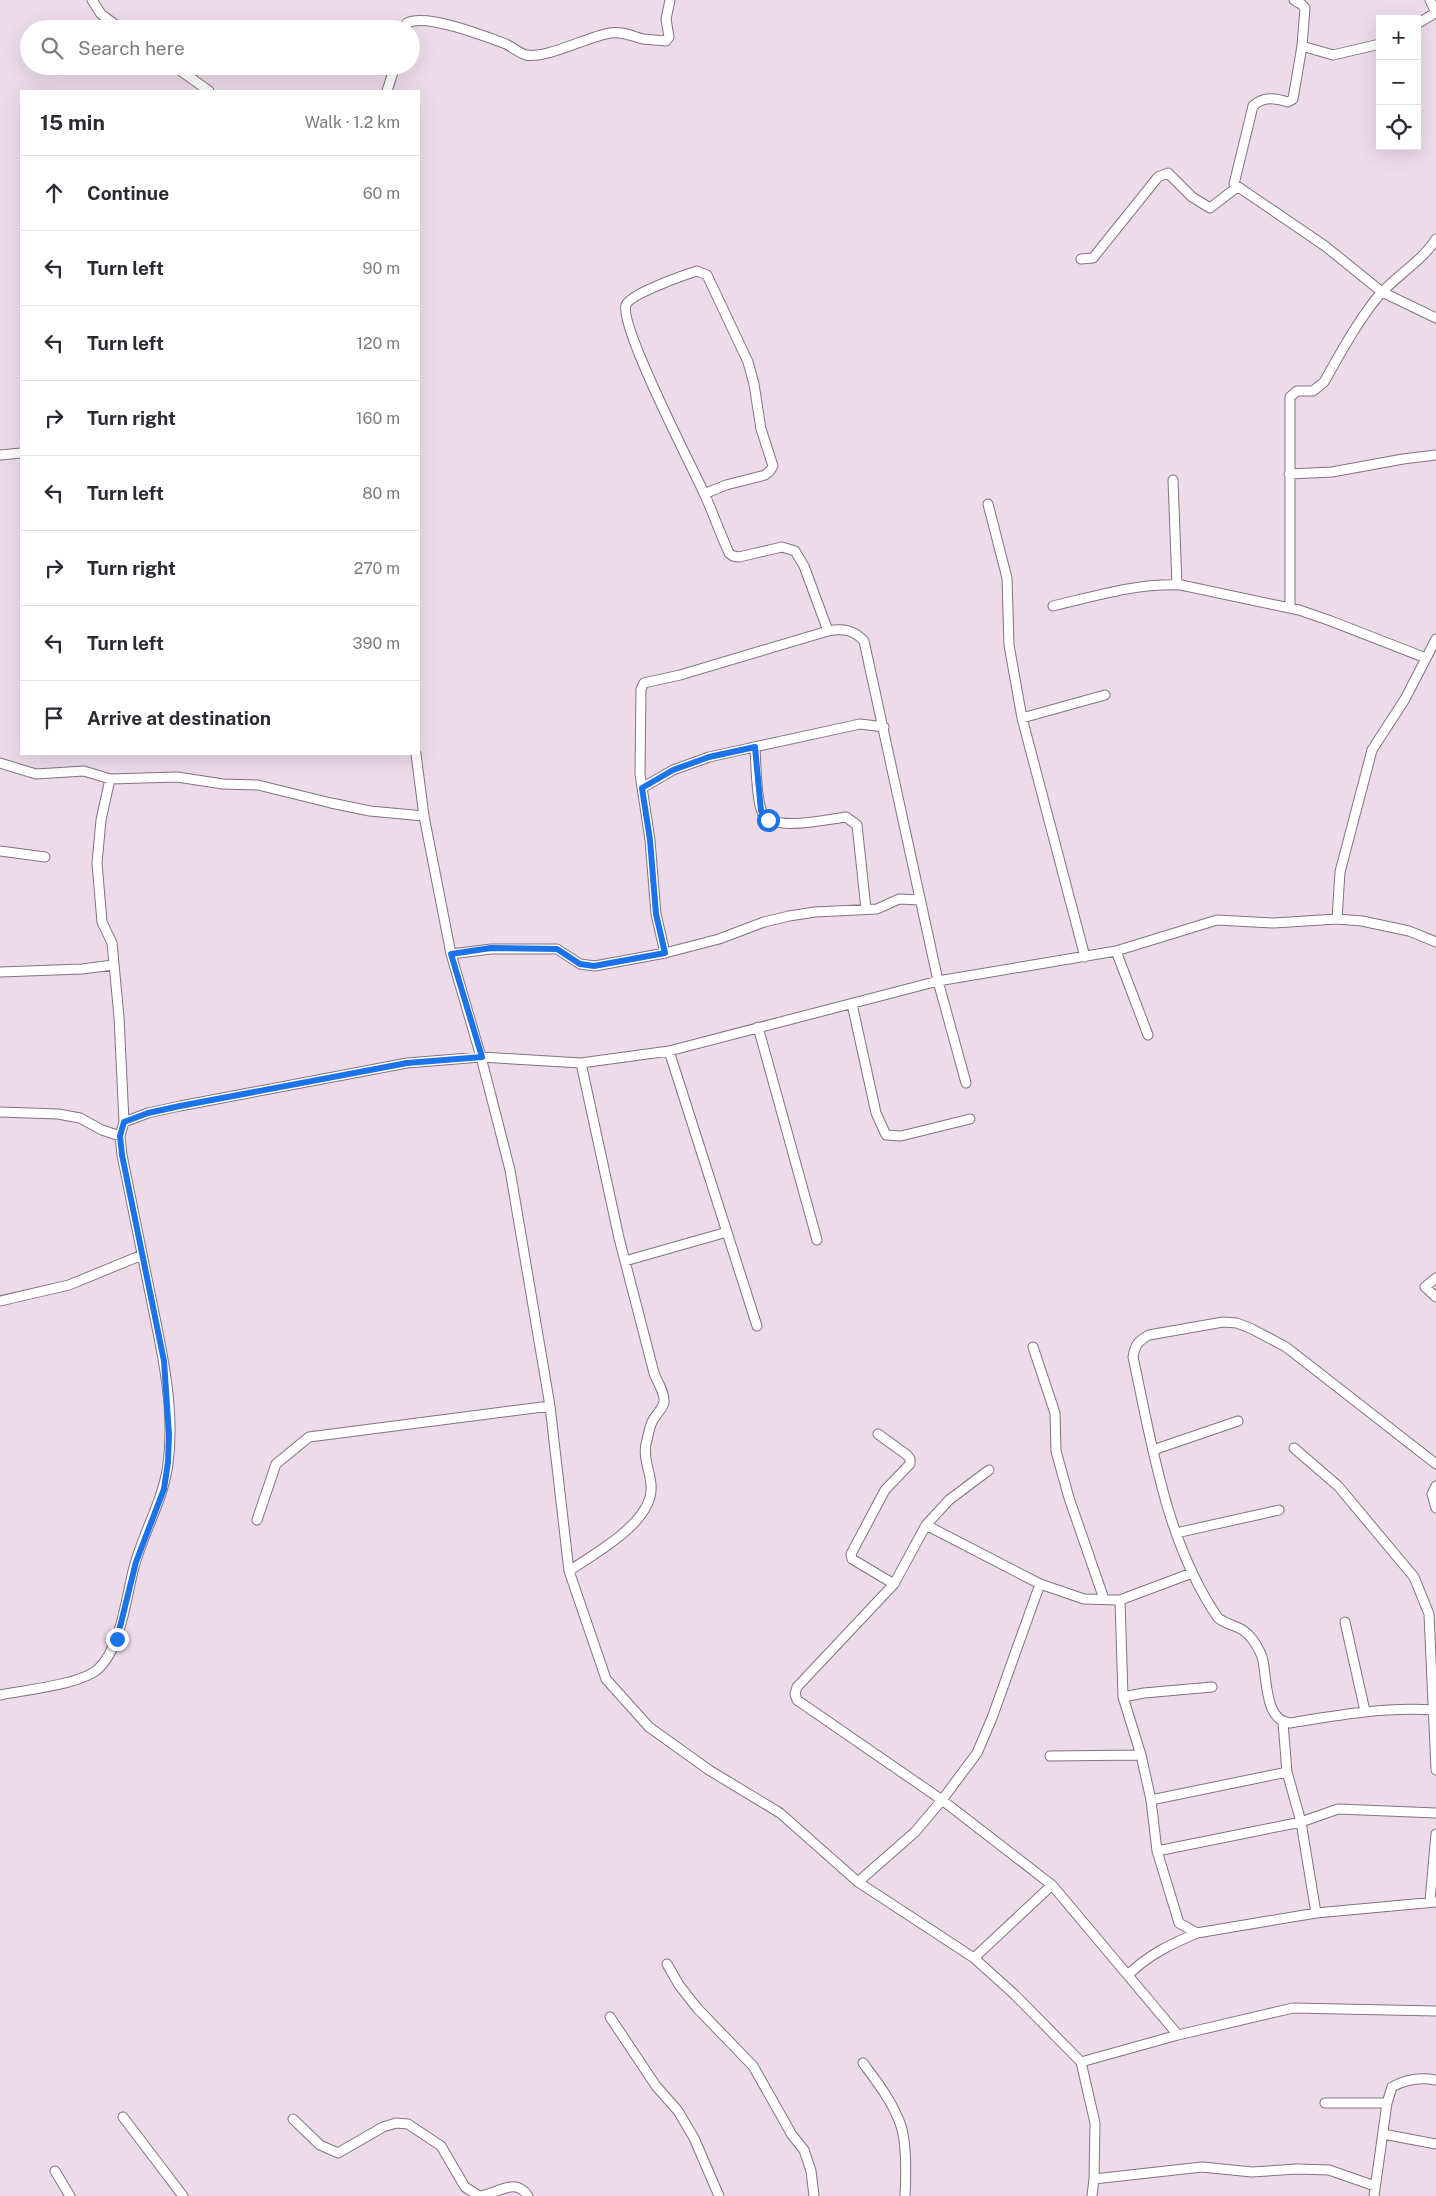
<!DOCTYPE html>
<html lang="en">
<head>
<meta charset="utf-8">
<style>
	body { margin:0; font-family:"Public Sans",sans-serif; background:#f2f2f3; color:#2b2b33 }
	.controls { position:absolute; right:15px; top:15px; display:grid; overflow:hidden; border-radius:0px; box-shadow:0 5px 20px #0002 }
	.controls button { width:45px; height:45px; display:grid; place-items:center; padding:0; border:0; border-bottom:1px solid #e1e1e2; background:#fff; color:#2b2b33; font:25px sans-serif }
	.stop { position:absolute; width:15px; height:15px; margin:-11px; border:4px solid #1a73e8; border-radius:50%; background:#fff }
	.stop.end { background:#1a73e8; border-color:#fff; box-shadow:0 1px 5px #0008 }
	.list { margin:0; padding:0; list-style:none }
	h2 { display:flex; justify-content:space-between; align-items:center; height:65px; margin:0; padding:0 20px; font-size:21px }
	h2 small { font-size:16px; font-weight:400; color:#7c7c81 }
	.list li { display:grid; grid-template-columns:32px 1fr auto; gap:15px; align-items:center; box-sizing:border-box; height:75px; padding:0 20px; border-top:1px solid #e1e1e2 }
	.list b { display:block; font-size:19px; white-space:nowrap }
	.list em { font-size:16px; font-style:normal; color:#7c7c81 }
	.icon { flex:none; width:28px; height:28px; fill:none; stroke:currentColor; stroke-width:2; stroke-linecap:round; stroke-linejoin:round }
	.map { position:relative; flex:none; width:1436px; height:2196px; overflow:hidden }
	.search { position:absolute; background:#fff; box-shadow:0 5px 20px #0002; left:20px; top:20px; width:400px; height:55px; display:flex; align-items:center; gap:12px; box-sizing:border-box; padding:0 18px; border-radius:28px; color:#7c7c81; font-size:19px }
	.panel { position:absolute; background:#fff; box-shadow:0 5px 20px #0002; left:20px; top:90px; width:400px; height:665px; border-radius:0px }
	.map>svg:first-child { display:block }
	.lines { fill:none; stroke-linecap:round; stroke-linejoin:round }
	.minor-casing { stroke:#837380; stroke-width:11 }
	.minor { stroke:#fff; stroke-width:9 }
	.route { stroke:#1a73e8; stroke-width:6 }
</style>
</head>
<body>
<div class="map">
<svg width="1436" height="2196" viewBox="0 0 1436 2196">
	<rect width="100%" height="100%" fill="#eddbea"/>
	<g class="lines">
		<defs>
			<path id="minor" d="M92,0L101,14L121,29
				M1294,0L1301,4L1305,8L1302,46L1333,55L1380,44
				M1430,0L1436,13
				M1417,24L1435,13
				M406,29L407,23C426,13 485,36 506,44C512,47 519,53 526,55C546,59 587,37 610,33C622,31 632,36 643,39C651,40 659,40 666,41L669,37L666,19L670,0
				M1302,46L1293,99L1288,102C1275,98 1263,96 1253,106L1234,184L1325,246L1382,292L1436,318
				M174,66L209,91
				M387,91L395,66
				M1081,259L1093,258L1158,177L1168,173L1192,197L1210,208L1236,188
				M0,455L21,453
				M1289,474L1332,472L1403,459L1436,455
				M1173,480L1177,585
				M704,494L726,485L765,475L770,471L773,466L761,429L754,384L748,362L707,275L697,271C684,275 630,294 626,305C619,326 691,465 704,493C713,513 720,533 729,553L733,556L739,557L782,547L795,551L804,566L828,631
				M988,504L1007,578L1009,645L1022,718L1085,957
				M1053,606C1095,596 1137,583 1181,585L1299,610L1331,621L1426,658
				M1290,608V397L1297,391H1313L1324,382C1340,354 1356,324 1376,299C1393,277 1421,263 1436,239
				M1022,718L1105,695
				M755,747C756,764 756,798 762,812C770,833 828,819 846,817L857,825L866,909
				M416,754L424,816L451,954L481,1057L510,1170L550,1406L569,1571L606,1679L649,1727L709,1770L780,1813L858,1882L974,1958L1015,1995L1081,2062L1095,2123L1094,2179L1092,2196
				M0,763L36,774L84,771L110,779L177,777L223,784L258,785L331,803L370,811L424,816
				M110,779L101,820L97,863L102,922L112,943L119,1017L124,1122
				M642,788L673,770L709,757L860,724L884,727
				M0,851L45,857
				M1337,919L1340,872L1372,750L1405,699L1436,639
				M1116,951L1148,1035
				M665,953L656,914L650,840L640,774L641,689L644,683L680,675L828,631C843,628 854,630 864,641L938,981L966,1083
				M451,954L491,949H557L580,964L595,966L665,953L719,939L764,922L789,916L815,912L877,909L899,899L920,900
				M0,972L82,969L113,965
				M852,1004L876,1113L886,1135L901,1136L970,1119
				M758,1027L817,1240
				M669,1051L757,1326
				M0,1112L58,1114L80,1118L102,1130L120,1136
				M625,1261L727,1232
				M1436,1278L1425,1287L1436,1297
				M0,1301L69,1285L142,1255
				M1033,1347L1055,1413L1056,1451L1069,1498L1104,1599
				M878,1434L907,1455L910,1459V1464L885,1490L851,1554L852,1559L894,1584
				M1294,1448L1338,1486L1414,1577L1429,1614L1436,1770
				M1153,1450L1238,1421
				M989,1470L949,1500L926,1525L894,1584L797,1687L795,1694L797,1700L942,1800L1052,1885L1178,2035
				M1436,1486L1432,1494L1436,1508
				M257,1520L276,1464L309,1437L550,1406
				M926,1525L1040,1584L1084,1599L1120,1600L1192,1573
				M1176,1533L1279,1510
				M569,1571C594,1554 642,1528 650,1497C655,1479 642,1461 646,1444C648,1437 649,1428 652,1422C655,1415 663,1409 664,1402C665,1392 657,1382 654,1373L619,1238L581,1063
				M1120,1600L1123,1697L1141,1755L1151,1800L1157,1851L1179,1923L1197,1933L1316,1913L1436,1902
				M1345,1622L1365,1711
				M0,1695C24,1690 80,1685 98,1669C120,1649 126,1600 133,1571C142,1534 163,1502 168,1464C175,1410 163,1356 152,1303C142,1254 132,1205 122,1155L120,1136L124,1122L148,1113L180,1106L407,1063L481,1057L581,1063L669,1051L938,981L1116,951L1217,920L1274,923L1337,919L1362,921L1409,931L1436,942
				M1123,1697L1144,1693L1212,1687
				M1433,1710C1385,1707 1338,1715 1290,1723C1265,1721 1267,1680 1263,1661C1262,1654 1257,1646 1253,1640C1241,1624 1232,1628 1218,1618C1166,1542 1152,1445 1133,1357C1135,1345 1138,1341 1149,1335L1223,1322L1237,1323L1252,1329L1286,1347L1436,1464
				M1283,1723L1287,1772L1301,1822L1316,1913
				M1050,1756L1141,1755
				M1151,1800L1287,1772
				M1157,1851L1301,1822L1338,1809L1436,1813
				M858,1882L915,1832L942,1800L977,1753L992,1718L1040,1584
				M1430,1901L1436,1834
				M974,1958L1052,1885
				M667,1964L679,1985L697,2008L753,2066L792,2135L804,2150L811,2171L814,2196
				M1128,1975C1148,1955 1171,1944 1197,1933
				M610,2017L656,2086L678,2111L694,2138L719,2196
				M1081,2062L1178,2035L1293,2008L1436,2011
				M863,2063C877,2082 893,2102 901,2126C907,2145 906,2176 905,2196
				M1325,2103H1387
				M123,2117L183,2196
				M293,2119L320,2145L338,2153L383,2127L396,2123L408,2124L441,2146L465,2187L479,2196
				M1383,2134L1436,2144
				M55,2171L70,2196
				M1094,2179L1202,2167L1252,2172L1297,2169L1329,2170L1375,2186
				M480,2196C499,2193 515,2177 528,2196
				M1374,2196L1387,2103L1392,2087C1406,2079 1420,2077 1436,2080"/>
		</defs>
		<use href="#minor" class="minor-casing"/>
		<use href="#minor" class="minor"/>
	</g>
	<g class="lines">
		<path class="route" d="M117,1639L136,1562L164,1489L168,1462L169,1435L164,1361L122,1155L120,1136L124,1122L148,1113L180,1106L407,1063L482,1057L451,954L491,948L557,949L580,964L594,966L665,953L656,914L650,840L642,788L673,770L709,757L755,747L761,811L768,820"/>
	</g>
</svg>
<div class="controls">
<button>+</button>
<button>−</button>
<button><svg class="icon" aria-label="locate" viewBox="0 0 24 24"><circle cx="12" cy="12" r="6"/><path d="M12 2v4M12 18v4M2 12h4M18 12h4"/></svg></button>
</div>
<div class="stop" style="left:768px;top:820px"></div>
<div class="stop end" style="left:117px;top:1639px"></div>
<div class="search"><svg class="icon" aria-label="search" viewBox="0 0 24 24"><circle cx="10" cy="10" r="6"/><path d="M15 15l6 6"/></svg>Search here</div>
<section class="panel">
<h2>15 min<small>Walk · 1.2 km</small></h2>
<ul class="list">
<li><svg class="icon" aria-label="ahead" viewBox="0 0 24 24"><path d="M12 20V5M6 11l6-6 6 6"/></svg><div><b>Continue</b></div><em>60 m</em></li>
<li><svg class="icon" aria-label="left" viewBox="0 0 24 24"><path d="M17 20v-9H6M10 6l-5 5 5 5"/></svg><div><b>Turn left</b></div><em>90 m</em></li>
<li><svg class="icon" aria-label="left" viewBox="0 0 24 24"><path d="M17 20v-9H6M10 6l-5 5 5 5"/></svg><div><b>Turn left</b></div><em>120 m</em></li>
<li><svg class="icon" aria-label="right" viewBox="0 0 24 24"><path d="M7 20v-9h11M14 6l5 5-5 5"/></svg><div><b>Turn right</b></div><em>160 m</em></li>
<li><svg class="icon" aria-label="left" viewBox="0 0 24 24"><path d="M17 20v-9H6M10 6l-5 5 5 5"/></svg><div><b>Turn left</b></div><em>80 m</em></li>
<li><svg class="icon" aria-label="right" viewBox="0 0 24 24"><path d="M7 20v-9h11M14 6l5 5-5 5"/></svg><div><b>Turn right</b></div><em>270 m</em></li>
<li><svg class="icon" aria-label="left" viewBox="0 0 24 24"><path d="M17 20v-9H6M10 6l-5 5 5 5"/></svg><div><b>Turn left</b></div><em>390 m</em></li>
<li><svg class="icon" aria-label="arrive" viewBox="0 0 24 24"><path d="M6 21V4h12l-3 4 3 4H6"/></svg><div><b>Arrive at destination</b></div></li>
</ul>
</section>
</div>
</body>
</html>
